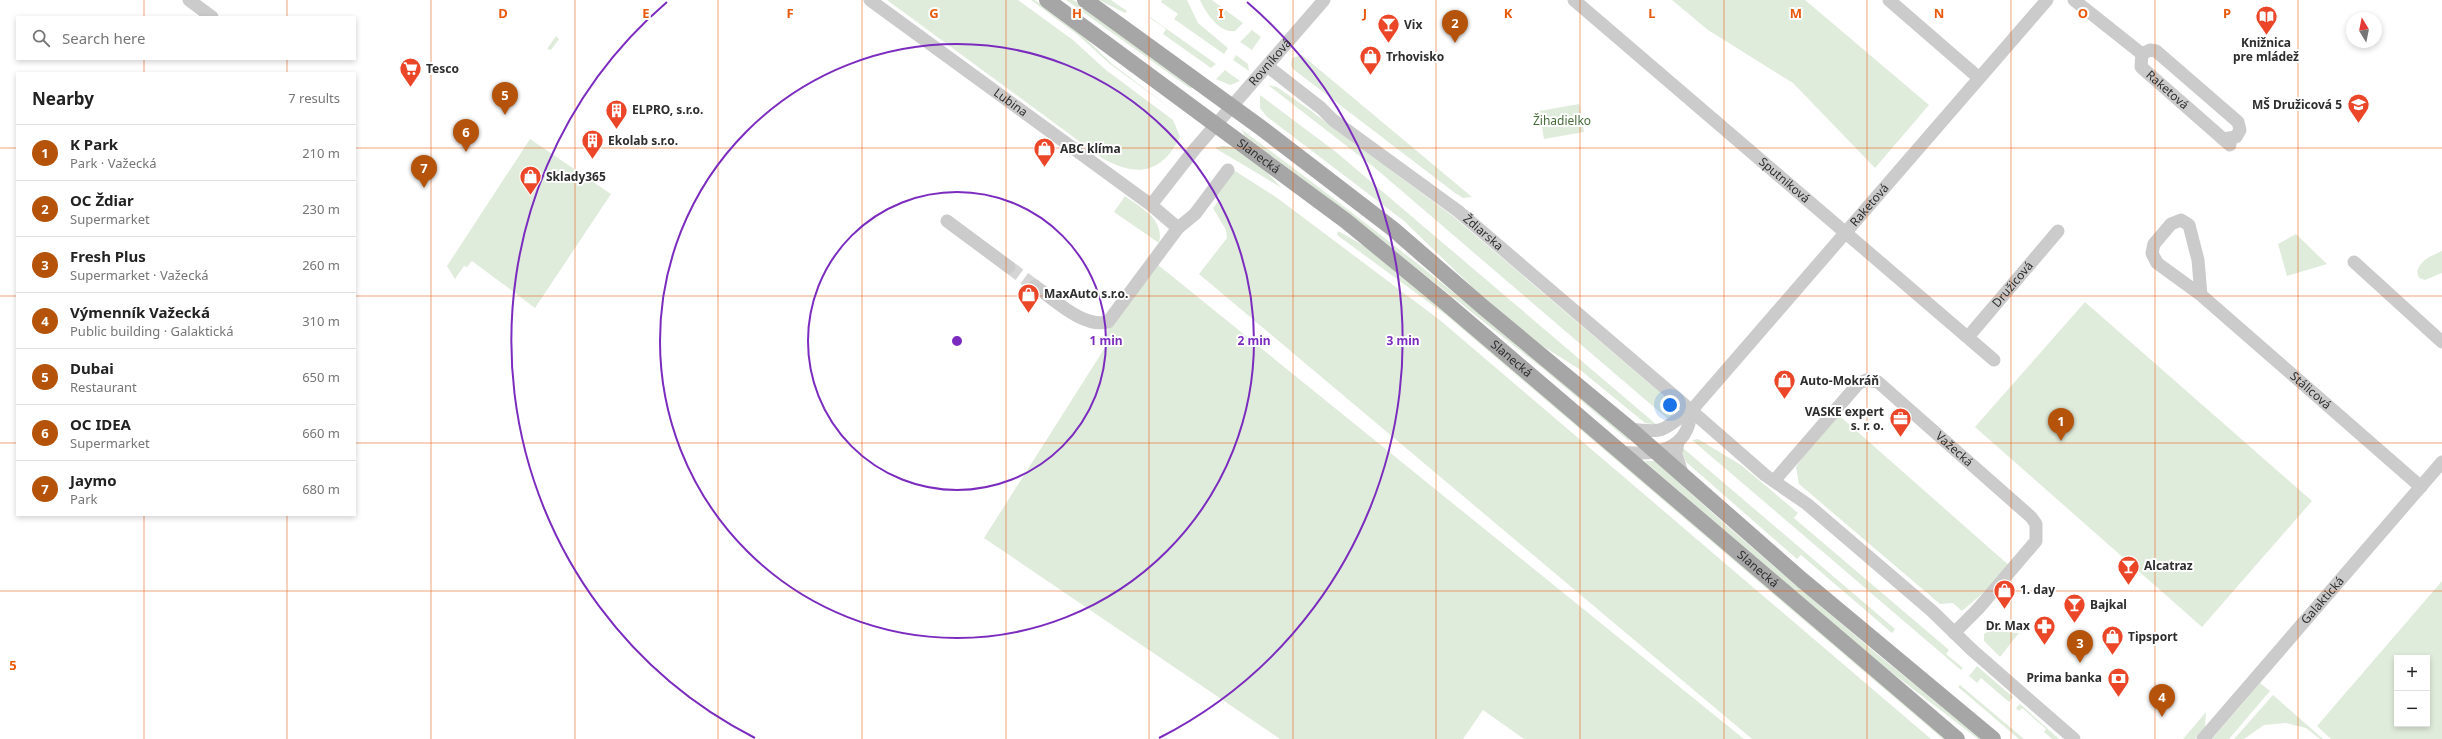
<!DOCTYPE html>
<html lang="en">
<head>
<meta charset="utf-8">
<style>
	body { margin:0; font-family:"Noto Sans",sans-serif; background:#f2f2f2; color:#222 }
	.controls { position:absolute; right:12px; bottom:12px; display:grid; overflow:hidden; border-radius:0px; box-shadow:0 2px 6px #0003 }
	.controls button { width:36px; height:36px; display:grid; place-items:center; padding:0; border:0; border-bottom:1px solid #e0e0e0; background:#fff; color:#222; font:20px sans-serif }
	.compass { position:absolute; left:2346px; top:12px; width:36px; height:36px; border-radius:50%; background:#fff; box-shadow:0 2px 6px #0003; rotate:350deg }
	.you { position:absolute; left:1670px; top:405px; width:14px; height:14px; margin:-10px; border:3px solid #fff; border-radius:50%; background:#1a73e8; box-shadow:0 0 0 6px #1a73e833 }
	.badge { display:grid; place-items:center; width:26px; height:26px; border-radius:50%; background:#b45309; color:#fff; font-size:13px; font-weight:700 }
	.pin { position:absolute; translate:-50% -33px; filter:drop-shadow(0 1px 2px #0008) }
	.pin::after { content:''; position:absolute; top:21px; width:14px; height:12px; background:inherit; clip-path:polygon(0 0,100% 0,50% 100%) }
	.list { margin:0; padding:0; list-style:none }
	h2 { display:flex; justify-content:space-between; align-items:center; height:52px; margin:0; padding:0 16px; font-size:17px }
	h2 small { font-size:13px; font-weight:400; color:#767676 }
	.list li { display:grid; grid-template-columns:26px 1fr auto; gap:12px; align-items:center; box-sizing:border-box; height:56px; padding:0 16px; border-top:1px solid #e0e0e0 }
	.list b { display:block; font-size:15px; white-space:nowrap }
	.list p { margin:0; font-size:13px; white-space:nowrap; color:#767676 }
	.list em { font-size:13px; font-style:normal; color:#767676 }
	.icon { flex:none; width:22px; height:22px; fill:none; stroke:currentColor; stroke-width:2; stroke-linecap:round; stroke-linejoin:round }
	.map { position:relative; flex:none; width:2442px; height:739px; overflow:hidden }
	.search { position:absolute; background:#fff; box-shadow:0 2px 6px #0003; left:16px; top:16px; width:340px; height:44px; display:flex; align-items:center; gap:10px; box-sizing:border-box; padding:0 14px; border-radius:0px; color:#767676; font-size:15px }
	.panel { position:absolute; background:#fff; box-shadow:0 2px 6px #0003; left:16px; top:72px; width:340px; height:444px; border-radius:0px }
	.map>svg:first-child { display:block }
	.green { fill:#e0ecdb; fill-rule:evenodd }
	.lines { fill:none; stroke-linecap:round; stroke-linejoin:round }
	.minor-tunnel { stroke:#d5d5d5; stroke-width:13; stroke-dasharray:13 6; stroke-linecap:butt }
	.minor { stroke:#cbcbcb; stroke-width:13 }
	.major { stroke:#a6a6a6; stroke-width:16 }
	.grid { fill:none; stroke:#e8590c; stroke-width:1; stroke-opacity:0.55 }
	.ring { fill:none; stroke:#7b2cbf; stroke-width:2 }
	.labels { text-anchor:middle; stroke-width:4; stroke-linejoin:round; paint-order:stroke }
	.poi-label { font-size:12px; font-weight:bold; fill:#2e2e2e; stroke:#fff; text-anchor:start }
	.street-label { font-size:12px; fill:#2e2e2e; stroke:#fff }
	.park-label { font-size:12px; fill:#466b39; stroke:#fff }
	.grid-label { font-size:13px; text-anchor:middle; font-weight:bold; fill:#e8590c; stroke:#fff; stroke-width:4; stroke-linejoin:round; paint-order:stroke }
	.centre { fill:#7b2cbf; stroke:#fff; stroke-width:2 }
	.ring-label { font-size:12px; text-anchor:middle; font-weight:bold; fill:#7b2cbf; stroke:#fff; stroke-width:4; stroke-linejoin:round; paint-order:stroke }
</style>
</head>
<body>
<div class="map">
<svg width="2442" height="739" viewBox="0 0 2442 739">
	<rect width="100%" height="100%" fill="#fff"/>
	<path class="green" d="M887,0H1018L1073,40L1106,70L1173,120L1180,137C1161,175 1136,177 1102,158Z
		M1031,0H1035L1079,32L1111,63L1174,111L1110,64L1078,35Z
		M1066,0H1073L1092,12L1193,86L1191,89Z
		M1099,0H1111L1127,11L1125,13Z
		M1162,0H1187L1198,23L1228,48L1224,54L1174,19L1178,14L1161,2Z
		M1200,0H1212L1243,23L1235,31C1220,34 1205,12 1200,0Z
		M1672,0H1805L1929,105L1875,168L1793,83L1708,30Z
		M1150,18V17L1216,64L1211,68L1163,34L1166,29Z
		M1252,30L1261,37L1252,50L1240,42Z
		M556,36L559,39L551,50L547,49Z
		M1236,55L1248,64L1249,71L1233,60Z
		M1302,55L1472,197L1463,198L1455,193L1293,69L1291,65L1292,58Z
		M1225,70L1240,81L1230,85L1216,79Z
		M1268,85L1277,87L1307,108L1454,217L1670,401C1675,408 1675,414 1669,420L1375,168Z
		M1260,95L1336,152L1657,425L1645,423L1579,369L1541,345L1494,308L1404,221L1266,116L1260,108Z
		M1579,104L1584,132L1544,139L1539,111Z
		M1241,129C1374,227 1504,331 1630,438L1629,441L1542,368L1328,198L1245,136Z
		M530,139L611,194L535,308L472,261L467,267L464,266L455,279L447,266Z
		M1222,146C1245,144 1267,174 1282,188L1215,148Z
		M1232,169L1276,197L1441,321L1931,739H1752L1199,274L1227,238L1226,230L1213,208L1220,199L1215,192Z
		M1125,196C1141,208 1165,219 1159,243L1114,212Z
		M1338,231L1371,250L1448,313L1947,739H1943L1446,315L1337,235Z
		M2296,234L2327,264L2287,276L2278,244Z
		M2442,251V273L2425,280L2419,278L2417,271C2422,259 2431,256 2442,251Z
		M1152,260L1744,739H1524L1483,710L1463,739H1280L984,538L1106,346L1108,322Z
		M2085,302L2312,501L2202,627L1975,427Z
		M1834,411L2012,568L1962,611L1953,603L1940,604L1799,484L1796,467Z
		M1698,439L1741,465L1798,513L1794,518L1949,650L1946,654L1963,668L1961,670L1692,440Z
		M1683,448L1895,629L1892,633L1801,555L1797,559L1686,462L1683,454Z
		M1644,461H1655L1726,525L1877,654L1983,739H1978L1878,662Z
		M2442,581V739H2331L2317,726ZM2397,658H2427V724H2397Z
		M1989,631H1991L2019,633L2000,657L1984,641V634Z
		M1977,666L2013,697L2009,702L1981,678L1977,683L1969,676Z
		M2260,683L2270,691L2229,739H2212Z
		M1960,685L2024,739H2019L1958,687Z
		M2273,695L2323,739H2320L2306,728L2286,723L2264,725L2244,739H2234Z
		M2020,704L2059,739H2052L2044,732L2046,729L2022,708L2019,711L2016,708Z
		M2206,712L2205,727L2195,739H2183Z"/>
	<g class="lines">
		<path class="minor-tunnel" d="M1009,267L1035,286"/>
		<g class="minor">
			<path d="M189,0L212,17"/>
			<path id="s1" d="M870,0L1151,205L1178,228"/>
			<path id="s2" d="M1574,0L1994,360"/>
			<path d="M1889,0L1979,78"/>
			<path d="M2074,0L2142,54"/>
			<path d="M2142,54L2150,50L2156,51L2238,122L2240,130L2236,137L2223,139"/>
			<path id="s3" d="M2142,54L2141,67L2230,145"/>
			<path id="s4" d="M1267,66L1321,108L1333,120L1458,211L1679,400L1765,475L1807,504L1932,611L1971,649L2074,739"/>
			<path id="s5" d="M1151,205L1194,150L1324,0"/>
			<path d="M947,221L1009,267"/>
			<path d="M2354,262L2442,342"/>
			<path d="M1035,286C1055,300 1083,328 1108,322L1178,228L1195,214L1228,170"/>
			<path id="s6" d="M2201,295L2157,263L2152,253L2154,244L2171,224L2181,220L2189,225L2198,260L2201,295L2421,487"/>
			<path id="s7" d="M1968,337L2058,231"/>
			<path id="s8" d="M1630,429C1671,434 1660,428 1691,411L2047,0"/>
			<path d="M1678,442L1676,454L1683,476"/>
			<path d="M1621,452C1654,456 1689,451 1691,411"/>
			<path id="s9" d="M1774,481L1858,384L1866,380L1878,382L2031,517L2036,524V541L1978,609L1954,633"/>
			<path id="s10" d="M2203,739L2442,462"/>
		</g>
		<g class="major">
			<path id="s11" d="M1047,0L1346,221L1446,303L1957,739"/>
			<path d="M1085,0L1260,127L1393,229L1483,307L1630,429L1802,580L1993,739"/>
		</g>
	</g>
	<path class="grid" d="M144,0V17M287,0V17M431,0V739M575,0V739M718,0V739M862,0V739M1006,0V739M1149,0V739M1293,0V739M1436,0V739M1580,0V739M1724,0V739M1867,0V739M2011,0V739M2155,0V739M2298,0V739M144,59V73M287,59V73M0,148H17M355,148H2442M0,296H17M355,296H2442M0,443H17M355,443H2442M144,515V739M287,515V739M0,591H2442"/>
	<g class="ring">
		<circle cx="957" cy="341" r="149"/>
		<circle cx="957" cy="341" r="297"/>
		<path d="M755 738A446 446 0 0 1 667 2M1247 2A446 446 0 0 1 1159 738"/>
	</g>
	<defs>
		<symbol id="library-pin" viewBox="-11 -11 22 30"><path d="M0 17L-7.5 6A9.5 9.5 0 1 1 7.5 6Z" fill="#ec4629" stroke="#fff"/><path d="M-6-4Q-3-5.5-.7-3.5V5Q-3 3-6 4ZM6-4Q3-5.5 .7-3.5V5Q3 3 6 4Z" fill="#fff"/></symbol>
		<symbol id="bar-pin" viewBox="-11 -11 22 30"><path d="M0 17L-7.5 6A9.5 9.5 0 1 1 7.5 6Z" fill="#ec4629" stroke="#fff"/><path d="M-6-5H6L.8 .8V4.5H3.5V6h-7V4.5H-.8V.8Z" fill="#fff"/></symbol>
		<symbol id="shop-pin" viewBox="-11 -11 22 30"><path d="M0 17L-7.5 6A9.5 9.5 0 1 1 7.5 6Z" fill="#ec4629" stroke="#fff"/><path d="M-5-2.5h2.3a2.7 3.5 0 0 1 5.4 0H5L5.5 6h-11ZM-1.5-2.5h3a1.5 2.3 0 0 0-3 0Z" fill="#fff"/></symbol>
		<symbol id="supermarket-pin" viewBox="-11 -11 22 30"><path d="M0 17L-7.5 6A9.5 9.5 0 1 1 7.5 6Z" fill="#ec4629" stroke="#fff"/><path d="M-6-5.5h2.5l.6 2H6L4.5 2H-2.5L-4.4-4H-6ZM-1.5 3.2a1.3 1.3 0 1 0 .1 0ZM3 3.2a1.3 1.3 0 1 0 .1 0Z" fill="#fff"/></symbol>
		<symbol id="school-pin" viewBox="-11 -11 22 30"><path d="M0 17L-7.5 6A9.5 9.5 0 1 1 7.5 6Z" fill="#ec4629" stroke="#fff"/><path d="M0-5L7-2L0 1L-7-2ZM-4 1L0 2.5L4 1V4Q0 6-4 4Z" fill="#fff"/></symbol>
		<symbol id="building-pin" viewBox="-11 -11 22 30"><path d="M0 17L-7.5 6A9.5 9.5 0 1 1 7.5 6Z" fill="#ec4629" stroke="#fff"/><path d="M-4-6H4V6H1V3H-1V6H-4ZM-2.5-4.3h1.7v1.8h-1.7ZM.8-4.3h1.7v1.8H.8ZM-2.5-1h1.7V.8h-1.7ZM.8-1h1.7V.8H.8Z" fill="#fff"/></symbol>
		<symbol id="office-pin" viewBox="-11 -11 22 30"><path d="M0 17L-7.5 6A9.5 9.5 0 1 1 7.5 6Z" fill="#ec4629" stroke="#fff"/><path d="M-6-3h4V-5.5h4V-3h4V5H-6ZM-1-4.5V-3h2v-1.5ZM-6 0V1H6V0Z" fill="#fff"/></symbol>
		<symbol id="pharmacy-pin" viewBox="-11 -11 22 30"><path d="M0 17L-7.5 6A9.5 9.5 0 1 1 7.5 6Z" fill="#ec4629" stroke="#fff"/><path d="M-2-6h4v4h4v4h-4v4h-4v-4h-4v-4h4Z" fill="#fff"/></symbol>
		<symbol id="bank-pin" viewBox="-11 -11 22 30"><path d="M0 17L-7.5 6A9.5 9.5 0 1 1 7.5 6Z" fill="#ec4629" stroke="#fff"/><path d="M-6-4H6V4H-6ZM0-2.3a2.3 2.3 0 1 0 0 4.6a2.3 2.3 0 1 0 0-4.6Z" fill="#fff"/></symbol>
	</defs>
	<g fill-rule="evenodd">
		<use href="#library-pin" x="2254" y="4" width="25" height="34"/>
		<use href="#bar-pin" x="1376" y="12" width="25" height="34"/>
		<use href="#shop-pin" x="1358" y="44" width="25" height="34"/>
		<use href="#supermarket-pin" x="398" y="56" width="25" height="34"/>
		<use href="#school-pin" x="2346" y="92" width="25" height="34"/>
		<use href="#building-pin" x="604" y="98" width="25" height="34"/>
		<use href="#building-pin" x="580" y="128" width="25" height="34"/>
		<use href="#shop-pin" x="1032" y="136" width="25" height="34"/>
		<use href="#shop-pin" x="518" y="164" width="25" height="34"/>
		<use href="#shop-pin" x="1016" y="282" width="25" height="34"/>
		<use href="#shop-pin" x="1772" y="368" width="25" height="34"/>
		<use href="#office-pin" x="1888" y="406" width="25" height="34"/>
		<use href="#bar-pin" x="2116" y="554" width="25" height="34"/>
		<use href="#shop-pin" x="1992" y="578" width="25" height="34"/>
		<use href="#bar-pin" x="2062" y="592" width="25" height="34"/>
		<use href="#pharmacy-pin" x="2032" y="614" width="25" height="34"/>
		<use href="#shop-pin" x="2100" y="624" width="25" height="34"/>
		<use href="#bank-pin" x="2106" y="666" width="25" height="34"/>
	</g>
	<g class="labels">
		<g class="poi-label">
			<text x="1404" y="29">Vix</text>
			<text x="2266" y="47" text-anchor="middle">Knižnica<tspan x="2266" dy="14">pre mládež</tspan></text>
			<text x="1386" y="61">Trhovisko</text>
			<text x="426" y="73">Tesco</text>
			<text x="2342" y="109" text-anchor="end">MŠ Družicová 5</text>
			<text x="632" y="114">ELPRO, s.r.o.</text>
			<text x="608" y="145">Ekolab s.r.o.</text>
			<text x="1060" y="153">ABC klíma</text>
			<text x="546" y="181">Sklady365</text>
			<text x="1044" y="298">MaxAuto s.r.o.</text>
			<text x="1800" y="385">Auto-Mokráň</text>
			<text x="1884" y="416" text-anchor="end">VASKE expert<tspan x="1884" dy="14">s. r. o.</tspan></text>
			<text x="2144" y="570">Alcatraz</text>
			<text x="2020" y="594">1. day</text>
			<text x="2090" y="609">Bajkal</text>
			<text x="2030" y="630" text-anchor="end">Dr. Max</text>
			<text x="2128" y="641">Tipsport</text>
			<text x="2102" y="682" text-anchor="end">Prima banka</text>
		</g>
		<g class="street-label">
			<text dy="4" stroke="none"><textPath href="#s5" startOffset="186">Rovníková</textPath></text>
			<text dy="4" stroke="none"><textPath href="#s3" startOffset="48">Raketová</textPath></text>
			<text dy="4" stroke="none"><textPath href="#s1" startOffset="174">Lubina</textPath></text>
			<text dy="4" stroke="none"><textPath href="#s11" startOffset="263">Slanecká</textPath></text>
			<text dy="4" stroke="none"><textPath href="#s2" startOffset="277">Sputniková</textPath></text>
			<text dy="4" stroke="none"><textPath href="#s8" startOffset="339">Raketová</textPath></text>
			<text dy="4" stroke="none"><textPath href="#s4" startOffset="273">Ždiarska</textPath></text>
			<text dy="4" stroke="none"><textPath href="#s7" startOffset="69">Družicová</textPath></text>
			<text dy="4" stroke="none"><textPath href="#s11" startOffset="587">Slanecká</textPath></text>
			<text dy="4" stroke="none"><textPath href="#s6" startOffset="338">Stálicová</textPath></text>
			<text dy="4" stroke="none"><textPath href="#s9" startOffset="251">Važecká</textPath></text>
			<text dy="4" stroke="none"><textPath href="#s11" startOffset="911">Slanecká</textPath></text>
			<text dy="4" stroke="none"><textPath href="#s10" startOffset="183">Galaktická</textPath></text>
		</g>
		<g class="park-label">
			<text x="1562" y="125">Žihadielko</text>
		</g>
	</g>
	<g class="grid-label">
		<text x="503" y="18">D</text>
		<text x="646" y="18">E</text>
		<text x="790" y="18">F</text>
		<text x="934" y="18">G</text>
		<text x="1077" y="18">H</text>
		<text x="1221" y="18">I</text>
		<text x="1365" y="18">J</text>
		<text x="1508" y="18">K</text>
		<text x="1652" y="18">L</text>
		<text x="1796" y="18">M</text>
		<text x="1939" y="18">N</text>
		<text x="2083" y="18">O</text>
		<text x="2227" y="18">P</text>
		<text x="13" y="670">5</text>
	</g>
	<circle cx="957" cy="341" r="6" class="centre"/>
	<g class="ring-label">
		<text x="1106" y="345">1 min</text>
		<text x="1254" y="345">2 min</text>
		<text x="1403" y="345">3 min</text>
	</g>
</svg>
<div class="controls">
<button>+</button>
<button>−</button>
</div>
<svg class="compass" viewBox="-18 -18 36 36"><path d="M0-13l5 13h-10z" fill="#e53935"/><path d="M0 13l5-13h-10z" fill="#767676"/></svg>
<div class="you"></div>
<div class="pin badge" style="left:2061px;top:441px">1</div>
<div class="pin badge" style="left:1455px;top:43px">2</div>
<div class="pin badge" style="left:2080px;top:663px">3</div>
<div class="pin badge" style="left:2162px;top:717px">4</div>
<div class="pin badge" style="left:505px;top:115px">5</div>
<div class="pin badge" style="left:466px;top:152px">6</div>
<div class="pin badge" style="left:424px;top:188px">7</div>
<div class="search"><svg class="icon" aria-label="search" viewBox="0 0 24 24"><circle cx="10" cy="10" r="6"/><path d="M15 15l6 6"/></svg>Search here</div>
<section class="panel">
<h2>Nearby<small>7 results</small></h2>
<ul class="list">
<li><span class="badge">1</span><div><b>K Park</b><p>Park · Važecká</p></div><em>210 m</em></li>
<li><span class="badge">2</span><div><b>OC Ždiar</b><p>Supermarket</p></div><em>230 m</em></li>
<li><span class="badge">3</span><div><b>Fresh Plus</b><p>Supermarket · Važecká</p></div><em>260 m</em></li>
<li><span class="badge">4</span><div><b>Výmenník Važecká</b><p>Public building · Galaktická</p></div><em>310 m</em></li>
<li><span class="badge">5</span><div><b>Dubai</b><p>Restaurant</p></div><em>650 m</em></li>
<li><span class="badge">6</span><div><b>OC IDEA</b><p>Supermarket</p></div><em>660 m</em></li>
<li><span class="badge">7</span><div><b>Jaymo</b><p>Park</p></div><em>680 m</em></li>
</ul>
</section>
</div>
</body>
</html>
